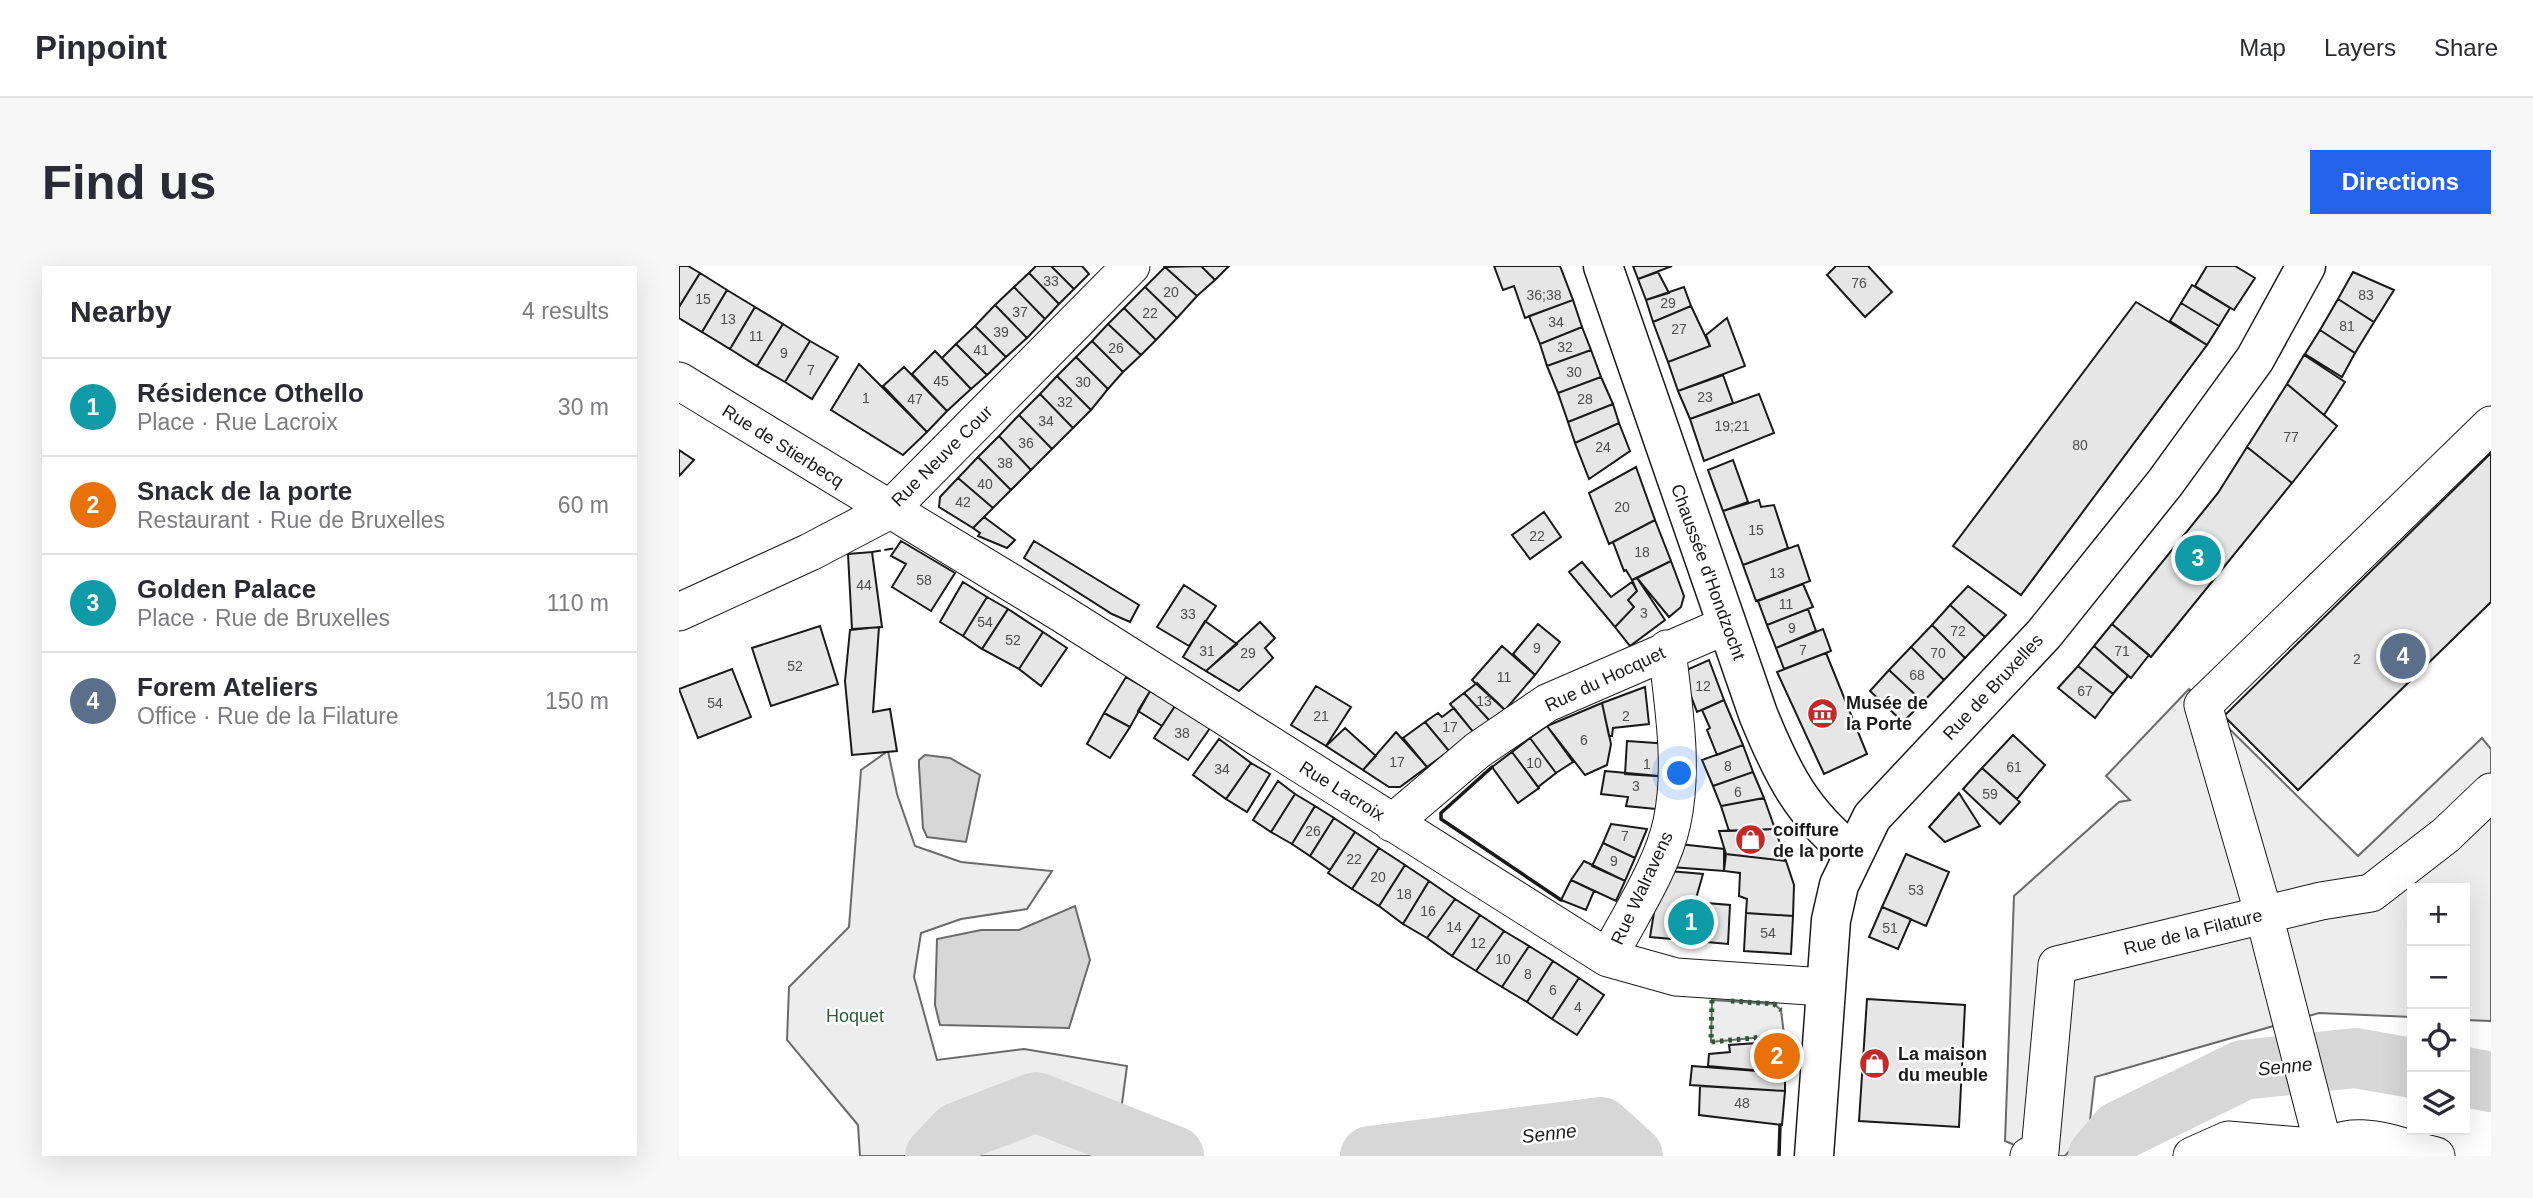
<!DOCTYPE html>
<html lang="en">
<head>
<meta charset="utf-8">
<style>
	body { margin:0; font-family:Arial,sans-serif; background:#f7f7f7; color:#2b2b33 }
	.controls { position:absolute; right:21px; bottom:21px; display:grid; overflow:hidden; border-radius:0px; box-shadow:0 7px 28px #0002 }
	.controls button { width:63px; height:63px; display:grid; place-items:center; padding:0; border:0; border-bottom:2px solid #e1e1e2; background:#fff; color:#2b2b33; font:35px sans-serif }
	.you { position:absolute; left:1001px; top:508px; width:24px; height:24px; margin:-18px; border:5px solid #fff; border-radius:50%; background:#1a73e8; box-shadow:0 0 0 10px #1a73e833 }
	.badge { display:grid; place-items:center; width:46px; height:46px; border-radius:50%; background:#2563eb; color:#fff; font-size:23px; font-weight:700 }
	.pin { position:absolute; translate:-50% -50%; border:4px solid #fff; box-shadow:0 2px 7px #0006 }
	.list { margin:0; padding:0; list-style:none }
	h2 { display:flex; justify-content:space-between; align-items:center; height:91px; margin:0; padding:0 28px; font-size:30px }
	h2 small { font-size:23px; font-weight:400; color:#7c7c81 }
	.list li { display:grid; grid-template-columns:46px 1fr auto; gap:21px; align-items:center; box-sizing:border-box; height:98px; padding:0 28px; border-top:2px solid #e1e1e2 }
	.list b { display:block; font-size:26px; white-space:nowrap }
	.list p { margin:0; font-size:23px; white-space:nowrap; color:#7c7c81 }
	.list em { font-size:23px; font-style:normal; color:#7c7c81 }
	.icon { flex:none; width:38px; height:38px; fill:none; stroke:currentColor; stroke-width:2; stroke-linecap:round; stroke-linejoin:round }
	.map { position:relative; flex:none; width:1812px; height:890px; overflow:hidden; border-radius:0px }
	header { display:flex; align-items:center; gap:42px; box-sizing:border-box; height:98px; padding:0 35px; background:#fff; border-bottom:2px solid #e1e1e2 }
	header strong { font-size:33px }
	nav { display:flex; gap:38px; margin-inline-start:auto; font-size:24px }
	.intro { display:flex; align-items:center; justify-content:space-between; box-sizing:border-box; height:168px; padding:0 42px }
	h1 { margin:0; font-size:49px }
	.button { padding:18px 32px; border-radius:0px; background:#2563eb; color:#fff; font-size:24px; font-weight:700 }
	main { display:flex; gap:42px; padding:0 42px }
	aside { flex:1; background:#fff; border-radius:0px; box-shadow:0 7px 28px #0002 }
	.map>svg:first-child { display:block }
	.built { fill:#ededed; stroke:#6a6a6a; stroke-width:2 }
	.water { fill:#d7d7d7; stroke:#6a6a6a; stroke-width:2 }
	.lines { fill:none; stroke-linecap:round; stroke-linejoin:round }
	.river { stroke:#d7d7d7; stroke-width:60 }
	.building { fill:#e6e6e6; stroke:#1a1a1a; stroke-width:2 }
	.minor-casing { stroke:#1a1a1a; stroke-width:39 }
	.major-casing { stroke:#1a1a1a; stroke-width:41 }
	.minor { stroke:#fff; stroke-width:37 }
	.major { stroke:#fff; stroke-width:38 }
	.hedge { stroke:#2b5a34; stroke-width:5; stroke-dasharray:3.5 5; stroke-linecap:butt }
	.fence { stroke:#1a1a1a; stroke-width:2; stroke-dasharray:9 3.5; stroke-linecap:butt }
	.wall { stroke:#1a1a1a; stroke-width:3.5 }
	.labels { text-anchor:middle; stroke-width:5; stroke-linejoin:round; paint-order:stroke }
	.number-label { font-size:14px; fill:#4d4d4d }
	.street-label { font-size:18px; fill:#1a1a1a; stroke:#fff }
	.poi-label { font-size:18px; font-weight:bold; fill:#1a1a1a; stroke:#fff; text-anchor:start }
	.park-label { font-size:18px; fill:#2b5a34; stroke:#fff }
	.water-label { font-size:19px; font-style:italic; fill:#1a1a1a; stroke:#fff }
</style>
</head>
<body>
<header>
<strong>Pinpoint</strong>
<nav><a>Map</a><a>Layers</a><a>Share</a></nav>
</header>
<div class="intro"><h1>Find us</h1><a class="button">Directions</a></div>
<main>
<aside>
<h2>Nearby<small>4 results</small></h2>
<ul class="list">
<li><span class="badge" style="background:#0f9aa8">1</span><div><b>Résidence Othello</b><p>Place · Rue Lacroix</p></div><em>30 m</em></li>
<li><span class="badge" style="background:#e8710a">2</span><div><b>Snack de la porte</b><p>Restaurant · Rue de Bruxelles</p></div><em>60 m</em></li>
<li><span class="badge" style="background:#0f9aa8">3</span><div><b>Golden Palace</b><p>Place · Rue de Bruxelles</p></div><em>110 m</em></li>
<li><span class="badge" style="background:#5c6f8a">4</span><div><b>Forem Ateliers</b><p>Office · Rue de la Filature</p></div><em>150 m</em></li>
</ul>
</aside>
<div class="map">
<svg width="1812" height="890" viewBox="0 0 1812 890">
	<rect width="100%" height="100%" fill="#fff"/>
	<path class="built" d="M1510,423L1679,590L1803,472L1812,483V755L1786,754V622H1733V751L1640,747L1416,811L1410,863L1386,890H1362L1326,875L1335,630L1440,536L1451,534L1427,510Z
		M209,485L218,528L236,580L282,596L373,605L348,643L282,653L242,667L235,711L258,794L345,783L448,800L436,890H181L179,859L108,774L110,721L170,661L182,504Z
		M1033,734L1095,738L1102,744L1105,769L1032,776Z"/>
	<path class="water" d="M246,489L271,492L301,509L287,576L248,571L244,562L240,500V494Z
		M396,640L411,694L390,762L261,759L256,739L258,673L302,664H340Z"/>
	<g class="lines">
		<path class="river" d="M1786,811L1812,816
			M256,890L279,866L357,836L495,890
			M691,890L922,861L954,890
			M1419,890L1440,865L1564,804L1676,792L1733,802"/>
	</g>
	<path class="building" d="M0,0H9L21,7L0,41Z
		M357,0H372L395,23L380,38L350,7Z
		M372,0H403L410,8L395,23Z
		M522,0L536,14L518,30L486,1Z
		M522,0H550L536,14Z
		M815,0H881L894,34L846,52L835,20L824,24Z
		M954,0H993L959,13Z
		M1157,0H1189L1213,26L1186,51L1148,9Z
		M1528,0H1556L1576,12L1555,44L1516,20Z
		M486,1L518,30L498,52L466,21Z
		M979,6L990,27L967,34L959,13Z
		M1674,6L1715,24L1695,56L1659,33Z
		M21,7L48,24L23,66L0,52V41Z
		M350,7L380,38L366,53L335,21Z
		M1513,19L1551,42L1540,60L1502,37Z
		M335,21L366,53L348,72L316,39Z
		M466,21L498,52L477,74L445,42Z
		M1005,21L1012,40L974,56L967,34Z
		M48,24L76,41L51,83L23,66Z
		M1659,33L1695,56L1676,87L1641,64Z
		M894,34L903,61L861,78L850,50Z
		M1457,36L1528,79L1342,329L1274,280Z
		M1502,37L1540,60L1528,79L1491,55Z
		M316,39L348,72L327,91L296,60Z
		M1012,40L1031,80L989,96L974,56Z
		M76,41L104,58L78,100L51,83Z
		M445,42L477,74L462,89L429,58Z
		M1048,52L1066,100L999,125L989,96L1031,80L1027,69Z
		M104,58L131,75L106,116L78,100Z
		M429,58L462,89L444,106L413,75Z
		M296,60L327,91L308,109L277,78Z
		M903,61L912,84L868,100L861,78Z
		M1641,64L1676,87L1663,111L1626,88Z
		M131,75L159,91L133,133L106,116Z
		M413,75L444,106L429,123L397,91Z
		M277,78L308,109L292,123L263,92Z
		M912,84L922,111L879,127L868,100Z
		M256,85L292,123L268,145L233,108Z
		M1625,89L1666,116L1645,149L1608,118Z
		M397,91L429,123L412,144L378,110Z
		M180,98L248,166L224,189L152,144Z
		M225,101L268,145L248,166L204,120Z
		M1044,109L1054,137L1011,153L999,125Z
		M378,110L412,144L394,162L361,128Z
		M922,111L934,138L889,156L879,127Z
		M1608,118L1658,160L1613,217L1568,181Z
		M361,128L394,162L373,183L340,149Z
		M1080,128L1095,167L1025,195L1011,153Z
		M934,138L940,157L896,177L889,156Z
		M340,149L373,183L352,204L320,170Z
		M940,157L951,185L910,213L896,177Z
		M320,170L352,204L332,224L299,191Z
		M1568,181L1613,217L1472,391L1433,358L1539,227Z
		M0,184L15,194L0,210Z
		M1812,187V336L1619,524L1545,450Z
		M299,191L332,224L314,242L279,212Z
		M1054,194L1069,236L1044,245L1029,204Z
		M957,201L976,254L930,278L910,227Z
		M279,212L314,242L294,262L260,241L261,231Z
		M1080,234L1082,241L1095,239L1109,282L1064,299L1044,245Z
		M865,246L882,271L851,293L833,269Z
		M305,251L336,274L328,282L299,270L301,267L294,262Z
		M976,254L992,295L953,314L947,304L945,305L934,276Z
		M222,275L276,307L252,345L213,321L227,298L212,290Z
		M355,275L460,339L451,356L433,348L345,292Z
		M1119,279L1131,315L1077,335L1064,299Z
		M193,286L203,361L173,363L169,288Z
		M992,295L1005,330L1002,341L990,351L958,312Z
		M903,296L932,331L953,316L958,325L949,334L955,341L936,361L890,306Z
		M958,312L986,354L951,380L936,361L955,341L949,334L958,325L953,314Z
		M284,316L308,331L284,370L261,356Z
		M1124,318L1134,341L1088,359L1079,335Z
		M505,319L537,340L510,380L478,361Z
		M1289,320L1327,349L1306,371L1271,339Z
		M308,331L329,343L303,383L284,370Z
		M1271,339L1306,371L1286,392L1253,359Z
		M329,343L364,366L340,403L303,383Z
		M1129,343L1137,365L1097,382L1088,359Z
		M526,355L558,378L527,405L504,391Z
		M581,356L596,372L586,382L594,392L560,425L527,405Z
		M859,358L881,376L856,409L834,388Z
		M1433,358L1470,389L1452,412L1415,380Z
		M1253,359L1286,392L1265,414L1232,381Z
		M141,360L159,418L92,440L73,382Z
		M200,361L194,446L211,443L218,485L173,489L166,415L171,364Z
		M1144,363L1152,385L1105,403L1097,382Z
		M364,366L388,382L362,420L340,403Z
		M823,380L856,409L826,444L793,414Z
		M1415,380L1449,410L1434,428L1399,400Z
		M1232,381L1265,414L1244,436L1210,404Z
		M1147,387L1188,488L1145,508L1098,406Z
		M1030,394L1045,434L1018,446L1003,406Z
		M1399,400L1434,428L1416,452L1379,422Z
		M53,403L72,451L19,472L0,423Z
		M1210,404L1244,436L1224,456L1191,425Z
		M447,411L471,425L451,461L425,447Z
		M798,417L826,444L811,455L785,427Z
		M637,420L672,441L647,480L612,459Z
		M966,421L970,458L934,462L933,470H930L923,437Z
		M471,425L496,440L483,460L459,445Z
		M785,427L811,455L795,467L771,438Z
		M1045,434L1064,479L1038,489L1028,464L1031,462L1023,444Z
		M923,437L932,478L928,499L906,509L868,460Z
		M496,440L531,462L509,494L475,472Z
		M775,442L795,467L770,485L746,456L759,447L763,451Z
		M425,447L451,461L431,492L408,478Z
		M746,456L770,485L748,501L724,472Z
		M868,460L894,496L877,507L851,472Z
		M666,462L697,490L684,504L647,480Z
		M717,466L748,501L721,521H710L684,504Z
		M1334,469L1366,499L1338,533L1303,502Z
		M851,472L877,507L859,521L833,486Z
		M540,473L572,497L547,533L514,509Z
		M948,475L991,478L990,511L946,508Z
		M1064,479L1074,506L1034,520L1023,494Z
		M833,486L860,522L839,537L813,501Z
		M572,497L591,508L568,546L547,533Z
		M1303,502L1341,536L1321,558L1284,523Z
		M926,505L990,511L987,544L947,540L949,531L922,528Z
		M1074,506L1085,532L1042,540L1034,520Z
		M599,515L616,528L592,566L574,554Z
		M1280,527L1301,560L1266,576L1250,561Z
		M616,528L636,540L613,578L592,566Z
		M1085,532L1096,563L1050,565L1042,540Z
		M636,540L655,552L631,590L613,578Z
		M655,552L676,566L651,604L631,590Z
		M932,558L968,563L956,592L924,577Z
		M1096,563L1107,595L1047,588L1040,565Z
		M676,566L700,582L673,623L649,607Z
		M924,577L956,592L946,615L913,600Z
		M1000,578L1045,583V605L992,601Z
		M700,582L726,599L700,640L673,623Z
		M1047,588L1107,595L1115,619L1114,650L1067,647L1068,633L1060,630L1061,607L1045,605Z
		M1227,588L1270,606L1247,660L1203,641Z
		M905,595L946,615L937,635L892,614Z
		M726,599L750,615L724,658L700,640Z
		M990,605L1024,608L1016,636L1051,639L1049,678L971,671L976,640Z
		M892,614L915,625L907,644L882,634Z
		M750,615L776,633L748,672L724,658Z
		M776,633L801,649L773,690L748,672Z
		M1203,641L1232,653L1219,683L1190,671Z
		M1067,647L1114,650L1112,688L1065,685Z
		M801,649L825,665L797,705L773,690Z
		M825,665L850,680L823,721L797,705Z
		M850,680L874,695L848,736L823,721Z
		M874,695L900,712L873,753L848,736Z
		M900,712L925,729L898,769L873,753Z
		M1188,733L1286,739L1280,861L1180,855Z
		M1108,775L1106,807L1029,800L1030,788L1051,786L1050,779Z
		M1013,800L1106,807V825L1011,819Z
		M1021,820L1106,825L1103,859L1020,849Z"/>
	<g class="lines">
		<defs>
			<path id="minor" d="M0,115L382,347L929,692L997,711L1145,721
				M0,346L131,286L209,245L452,0
				M713,557L799,484L868,437L1048,359
				M929,692C950,651 984,600 993,556C1005,500 994,439 988,383
				M1350,890L1361,885L1378,699L1642,635L1692,627L1767,569L1812,526
				M1513,890L1549,874L1645,882L1585,649L1524,439L1812,159
				M1638,890C1669,856 1719,881 1757,890"/>
			<path id="major" d="M924,0L1079,448C1103,507 1123,548 1175,588
				M1135,890L1152,654L1160,619L1193,551L1365,368L1486,217L1576,93L1627,0"/>
		</defs>
		<use href="#minor" class="minor-casing"/>
		<use href="#major" class="major-casing"/>
		<use href="#minor" class="minor"/>
		<use href="#major" class="major"/>
		<path class="hedge" d="M1033,734L1032,776L1105,769
			M1052,735L1095,738L1102,744"/>
		<path class="fence" d="M193,286L217,282"/>
		<path class="wall" d="M813,501L762,547V553L882,634
			M1100,890L1101,859"/>
	</g>
	<defs>
		<symbol id="museum-disc" viewBox="-11 -11 22 22"><circle r="9.5" fill="#c62828" stroke="#fff"/><path d="M0-6L6-3V-2H-6V-3ZM-5-1h2V3h-2ZM-1-1h2V3h-2ZM3-1h2V3H3ZM-6 4H6V6H-6Z" fill="#fff"/></symbol>
		<symbol id="shop-disc" viewBox="-11 -11 22 22"><circle r="9.5" fill="#c62828" stroke="#fff"/><path d="M-5-2.5h2.3a2.7 3.5 0 0 1 5.4 0H5L5.5 6h-11ZM-1.5-2.5h3a1.5 2.3 0 0 0-3 0Z" fill="#fff"/></symbol>
	</defs>
	<g fill-rule="evenodd">
		<use href="#museum-disc" x="1126" y="430" width="35" height="35"/>
		<use href="#shop-disc" x="1054" y="556" width="35" height="35"/>
		<use href="#shop-disc" x="1178" y="780" width="35" height="35"/>
	</g>
	<g class="labels">
		<g class="number-label">
			<text x="372" y="20">33</text>
			<text x="1180" y="22">76</text>
			<text x="492" y="31">20</text>
			<text x="865" y="34">36;38</text>
			<text x="1687" y="34">83</text>
			<text x="24" y="38">15</text>
			<text x="989" y="42">29</text>
			<text x="341" y="51">37</text>
			<text x="471" y="52">22</text>
			<text x="49" y="58">13</text>
			<text x="877" y="61">34</text>
			<text x="1668" y="65">81</text>
			<text x="1000" y="68">27</text>
			<text x="322" y="71">39</text>
			<text x="77" y="75">11</text>
			<text x="886" y="86">32</text>
			<text x="437" y="87">26</text>
			<text x="302" y="89">41</text>
			<text x="105" y="92">9</text>
			<text x="132" y="109">7</text>
			<text x="895" y="111">30</text>
			<text x="262" y="120">45</text>
			<text x="404" y="121">30</text>
			<text x="1026" y="136">23</text>
			<text x="187" y="137">1</text>
			<text x="236" y="138">47</text>
			<text x="906" y="138">28</text>
			<text x="386" y="141">32</text>
			<text x="367" y="160">34</text>
			<text x="1053" y="165">19;21</text>
			<text x="1612" y="176">77</text>
			<text x="347" y="182">36</text>
			<text x="1401" y="184">80</text>
			<text x="924" y="186">24</text>
			<text x="326" y="202">38</text>
			<text x="306" y="223">40</text>
			<text x="284" y="241">42</text>
			<text x="943" y="246">20</text>
			<text x="1077" y="269">15</text>
			<text x="858" y="275">22</text>
			<text x="963" y="291">18</text>
			<text x="1098" y="312">13</text>
			<text x="245" y="319">58</text>
			<text x="185" y="324">44</text>
			<text x="1107" y="343">11</text>
			<text x="965" y="352">3</text>
			<text x="509" y="353">33</text>
			<text x="306" y="361">54</text>
			<text x="1113" y="367">9</text>
			<text x="1279" y="370">72</text>
			<text x="334" y="379">52</text>
			<text x="858" y="387">9</text>
			<text x="1124" y="389">7</text>
			<text x="528" y="390">31</text>
			<text x="1443" y="390">71</text>
			<text x="569" y="392">29</text>
			<text x="1259" y="392">70</text>
			<text x="1678" y="398">2</text>
			<text x="116" y="405">52</text>
			<text x="1238" y="414">68</text>
			<text x="825" y="416">11</text>
			<text x="1024" y="425">12</text>
			<text x="1406" y="430">67</text>
			<text x="805" y="440">13</text>
			<text x="36" y="442">54</text>
			<text x="642" y="455">21</text>
			<text x="947" y="455">2</text>
			<text x="771" y="466">17</text>
			<text x="503" y="472">38</text>
			<text x="905" y="479">6</text>
			<text x="718" y="501">17</text>
			<text x="855" y="502">10</text>
			<text x="968" y="503">1</text>
			<text x="1049" y="505">8</text>
			<text x="1335" y="506">61</text>
			<text x="543" y="508">34</text>
			<text x="957" y="525">3</text>
			<text x="1059" y="531">6</text>
			<text x="1311" y="533">59</text>
			<text x="634" y="570">26</text>
			<text x="946" y="575">7</text>
			<text x="675" y="598">22</text>
			<text x="935" y="600">9</text>
			<text x="699" y="616">20</text>
			<text x="1237" y="629">53</text>
			<text x="725" y="633">18</text>
			<text x="749" y="650">16</text>
			<text x="775" y="666">14</text>
			<text x="1211" y="667">51</text>
			<text x="1089" y="672">54</text>
			<text x="799" y="682">12</text>
			<text x="824" y="698">10</text>
			<text x="849" y="713">8</text>
			<text x="874" y="729">6</text>
			<text x="899" y="746">4</text>
			<text x="1063" y="842">48</text>
		</g>
		<g class="street-label">
			<text transform="translate(104 180) rotate(32)" y="6">Rue de Stierbecq</text>
			<text transform="translate(263 190) rotate(-45)" y="6">Rue Neuve Cour</text>
			<text transform="translate(1029 306) rotate(70)" y="6">Chaussée d'Hondzocht</text>
			<text transform="translate(926 413) rotate(-25)" y="6">Rue du Hocquet</text>
			<text transform="translate(1314 421) rotate(-47)" y="6">Rue de Bruxelles</text>
			<text transform="translate(663 525) rotate(32)" y="6">Rue Lacroix</text>
			<text transform="translate(963 622) rotate(-65)" y="6">Rue Walravens</text>
			<text transform="translate(1514 666) rotate(-14)" y="6">Rue de la Filature</text>
		</g>
		<g class="poi-label">
			<text x="1167" y="443">Musée de<tspan x="1167" dy="21">la Porte</tspan></text>
			<text x="1094" y="570">coiffure<tspan x="1094" dy="21">de la porte</tspan></text>
			<text x="1219" y="794">La maison<tspan x="1219" dy="21">du meuble</tspan></text>
		</g>
		<g class="park-label">
			<text x="176" y="756">Hoquet</text>
		</g>
		<g class="water-label">
			<text transform="translate(1606 800) rotate(-6)" y="7">Senne</text>
			<text transform="translate(870 867) rotate(-7)" y="7">Senne</text>
		</g>
	</g>
</svg>
<div class="controls">
<button>+</button>
<button>−</button>
<button><svg class="icon" aria-label="locate" viewBox="0 0 24 24"><circle cx="12" cy="12" r="6"/><path d="M12 2v4M12 18v4M2 12h4M18 12h4"/></svg></button>
<button><svg class="icon" aria-label="layers" viewBox="0 0 24 24"><path d="M12 4l9 5-9 5-9-5zM3 14l9 5 9-5"/></svg></button>
</div>
<div class="you"></div>
<div class="pin badge" style="left:1012px;top:656px;background:#0f9aa8">1</div>
<div class="pin badge" style="left:1098px;top:790px;background:#e8710a">2</div>
<div class="pin badge" style="left:1519px;top:292px;background:#0f9aa8">3</div>
<div class="pin badge" style="left:1724px;top:390px;background:#5c6f8a">4</div>
</div>
</main>
</body>
</html>
